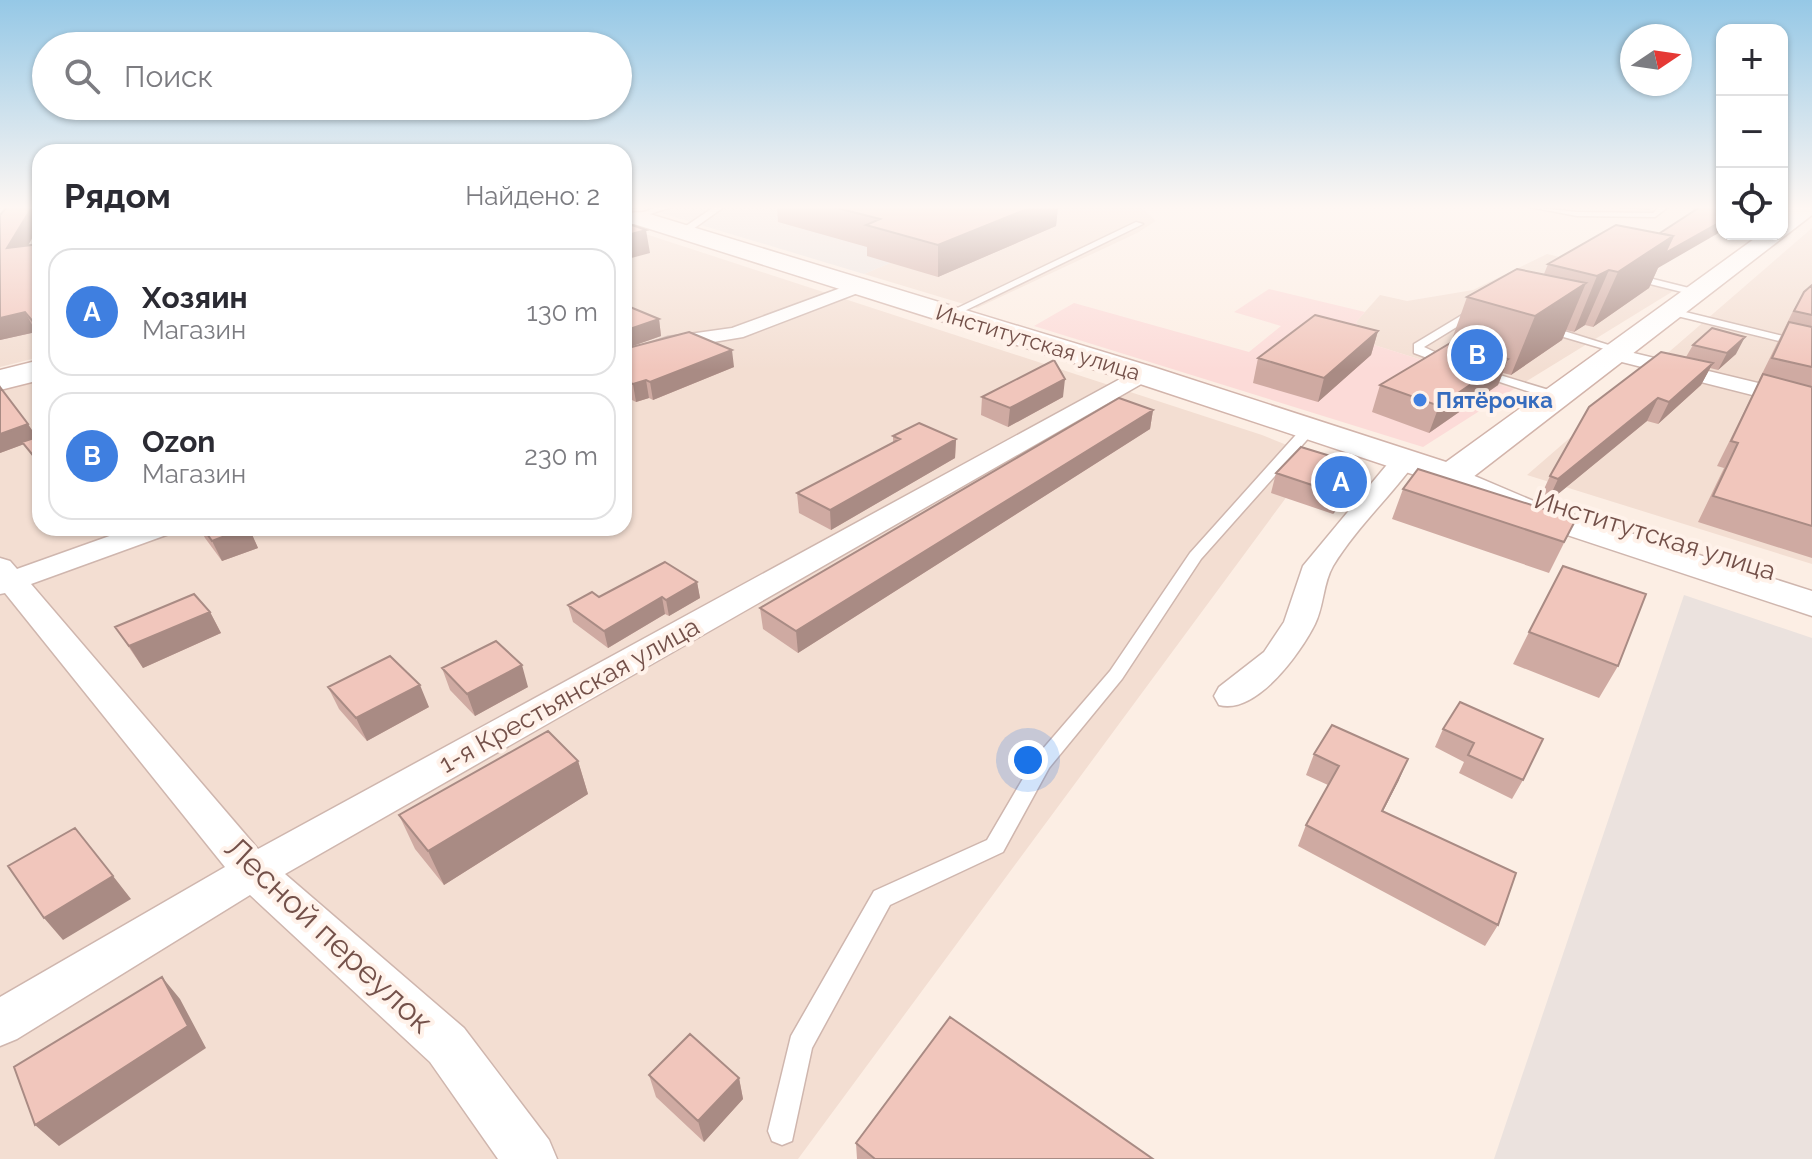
<!DOCTYPE html>
<html lang="ru">
<head>
<meta charset="utf-8">
<style>
	body { margin:0; font-family:Raleway,sans-serif; background:#f2f2f3; color:#2b2b33 }
	.controls { position:absolute; right:24px; top:24px; display:grid; overflow:hidden; border-radius:16px; box-shadow:0 2px 6px #0004 }
	.controls button { width:72px; height:72px; display:grid; place-items:center; padding:0; border:0; border-bottom:2px solid #e1e1e2; background:#fff; color:#2b2b33; font:40px sans-serif }
	.compass { position:absolute; left:1620px; top:24px; width:72px; height:72px; border-radius:50%; background:#fff; box-shadow:0 2px 6px #0004; rotate:77deg }
	.you { position:absolute; left:1028px; top:760px; width:28px; height:28px; margin:-20px; border:6px solid #fff; border-radius:50%; background:#1a73e8; box-shadow:0 0 0 12px #1a73e833 }
	.badge { display:grid; place-items:center; width:52px; height:52px; border-radius:50%; background:#ea580c; color:#fff; font-size:26px; font-weight:700 }
	.pin { position:absolute; translate:-50% -50%; border:4px solid #fff; box-shadow:0 2px 8px #0006 }
	.list { margin:0; padding:0; list-style:none }
	h2 { display:flex; justify-content:space-between; align-items:center; height:104px; margin:0; padding:0 32px; font-size:34px }
	h2 small { font-size:26px; font-weight:400; color:#7c7c81 }
	.list li { display:grid; grid-template-columns:52px 1fr auto; gap:24px; align-items:center; box-sizing:border-box; height:128px; margin:0 16px 16px; padding:0 16px; border:2px solid #e1e1e2; border-radius:24px }
	.list b { display:block; font-size:30px; white-space:nowrap }
	.list p { margin:0; font-size:26px; white-space:nowrap; color:#7c7c81 }
	.list em { font-size:26px; font-style:normal; color:#7c7c81 }
	.icon { flex:none; width:44px; height:44px; fill:none; stroke:currentColor; stroke-width:2; stroke-linecap:round; stroke-linejoin:round }
	.map { position:relative; flex:none; width:1812px; height:1159px; overflow:hidden }
	.search { position:absolute; background:#fff; box-shadow:0 2px 6px #0004; left:32px; top:32px; width:600px; height:88px; display:flex; align-items:center; gap:20px; box-sizing:border-box; padding:0 28px; border-radius:44px; color:#7c7c81; font-size:30px }
	.panel { position:absolute; background:#fff; box-shadow:0 2px 6px #0004; left:32px; top:144px; width:600px; height:392px; border-radius:24px }
	.map>svg:first-child { display:block }
	.residential { fill:#f3ded2 }
	.commercial { fill:#fcdbd8 }
	.industrial { fill:#ebe2de }
	.lines { fill:none; stroke-linecap:round; stroke-linejoin:round }
	.service-casing { stroke:#cfb6ae; stroke-width:3 }
	.minor-casing { stroke:#cfb6ae; stroke-width:3 }
	.tertiary-casing { stroke:#cfb6ae; stroke-width:3 }
	.secondary-casing { stroke:#d2b4ab; stroke-width:3 }
	.service { fill:#fff; fill-rule:evenodd }
	.minor { fill:#fff; fill-rule:evenodd }
	.tertiary { fill:#fff; fill-rule:evenodd }
	.secondary { fill:#fff; fill-rule:evenodd }
	.wall { fill:#cfaaa2 }
	.shaded-wall { fill:#a98b84 }
	.building { fill:#f1c6bc; stroke:#a98b84; stroke-width:2 }
	.shop-dot { fill:#3f7fe0; stroke:#fff2ea; stroke-width:3 }
	.labels { text-anchor:middle; stroke-width:8; stroke-linejoin:round; paint-order:stroke }
	.far-street-label { font-size:22px; fill:#74514a; stroke:#fff2ea }
	.far-shop-label { font-size:22px; font-weight:bold; fill:#366cbe; stroke:#fff2ea; text-anchor:start }
	.street-label { font-size:26px; fill:#74514a; stroke:#fff2ea }
	.near-street-label { font-size:32px; fill:#74514a; stroke:#fff2ea }
</style>
</head>
<body>
<div class="map">
<svg width="1812" height="1159" viewBox="0 0 1812 1159">
	<rect width="100%" height="100%" fill="#fceee4"/>
	<path class="residential" d="M942,207H1141L1156,221L1137,233L977,308L864,274L920,250Z
		M624,227L1262,435L1316,457L798,1159H0V385L40,374V528H624Z
		M1812,228V564L1527,475Z
		M1547,254L1683,285L1514,389L1371,344L1356,322L1380,295L1407,301L1473,290Z
		M40,302V357L0,367V312Z"/>
	<path class="commercial" d="M1269,289L1365,312L1356,322L1371,344L1514,389L1423,447L1034,326L1074,303L1249,352L1281,326L1234,312Z"/>
	<path class="industrial" d="M641,207H942L921,250L864,274Z
		M1684,595L1812,638V1159H1494Z"/>
	<g class="lines">
		<defs>
			<path id="service" d="M657,207H671L635,219L631,217Z
				M714,207H724L686,234H680V230Z
				M1530,207L1577,212L1653,213L1659,207H1668L1655,217L1577,216Z
				M1136,222L1143,224L952,317L943,315Z
				M1633,274L1701,291L1703,293L1698,296L1630,279L1628,277Z
				M1673,309L1812,343V349L1669,314L1668,312Z
				M1467,312L1479,311L1484,314L1473,317L1424,347L1454,361V365H1446L1414,353V344Z
				M1540,326H1548L1628,351L1618,353L1540,330Z
				M1480,369L1562,394L1564,397L1558,401L1554,400L1476,374V370Z
				M1308,426L1313,427V433L1201,559L1122,679L1049,768L1003,852L890,905L812,1048L792,1141L782,1145L772,1141L768,1131L791,1036L874,891L987,840L1035,758L1110,671L1190,553L1303,427Z"/>
			<path id="minor" d="M1782,207H1808L1812,211L1804,216L1782,211Z
				M857,282L866,287L863,291L743,337L672,349L624,365V352L668,337L732,328Z
				M1617,349L1812,396V410L1610,359L1606,355L1610,351Z
				M1142,367L1153,374L1150,379L285,874L464,1028L549,1140L557,1159H498L430,1062L250,895L17,1039L0,1046V997L225,867L5,593L0,594V558L10,561L17,569L132,528H173L169,534L31,584L258,849Z
				M1404,452L1413,455L1417,460C1391,496 1356,528 1333,566C1323,583 1324,606 1315,624C1300,654 1256,715 1219,705L1214,696L1219,687L1264,652L1284,622L1303,566L1395,455Z"/>
			<path id="tertiary" d="M1451,466L1543,505L1812,591V616L1519,519L1439,483L1435,476L1439,469Z"/>
			<path id="secondary" d="M1794,207H1812V215L1464,484L1451,487L1131,381L634,224L624,227V213L643,212L1153,367L1446,462L1761,234H1782V217Z
				M40,360V380L0,390V370Z"/>
		</defs>
		<use href="#service" class="service-casing"/>
		<use href="#minor" class="minor-casing"/>
		<use href="#tertiary" class="tertiary-casing"/>
		<use href="#secondary" class="secondary-casing"/>
		<use href="#service" class="service"/>
		<use href="#minor" class="minor"/>
		<use href="#tertiary" class="tertiary"/>
		<use href="#secondary" class="secondary"/>
	</g>
	<path class="wall" d="M40,207V224L28,246L40,244V337L36,332L0,340V215Z
		M777,207H1058L1056,226L938,277L867,256V247L778,222Z
		M1600,207H1651L1650,210Z
		M1694,207H1722L1658,268L1649,288L1593,327L1585,325L1574,332L1566,330L1562,340L1511,375L1503,373L1498,385L1429,433L1372,412L1380,385L1451,342L1467,297L1544,274L1548,264L1660,233L1692,213Z
		M1812,285V558L1698,522L1724,468L1717,466L1760,380H1759L1792,313L1804,292Z
		M624,309L659,319L661,336L630,347L734,367L653,400L649,398L636,402L624,396Z
		M1378,331L1371,355L1318,402L1253,383L1258,358Z
		M1693,345L1736,354L1718,370L1710,368L1701,385L1658,424L1647,421L1547,503L1539,500L1550,476L1686,357Z
		M0,387L37,438L40,436V467L24,444L0,453Z
		M982,397H1063L1008,427L981,415Z
		M1153,410L1150,429L798,653L763,629L760,608Z
		M893,436L956,439L955,458L831,530L799,513L797,493L893,443Z
		M1363,466L1356,486L1333,514L1271,493L1276,473Z
		M1403,489L1576,519L1549,573L1392,519Z
		M200,528H249L258,548L222,561L205,538Z
		M697,582L700,598L669,616L665,614L608,648L573,622L568,605L599,597Z
		M210,612L221,633L143,668L115,627Z
		M1529,632L1618,666L1599,698L1513,664Z
		M442,668L528,687L475,716L450,690Z
		M328,687L429,707L367,741L339,709Z
		M1460,702L1523,780L1512,799L1459,773L1464,762L1435,747L1443,729Z
		M1314,754L1399,780L1383,811L1498,925L1485,946L1298,846L1306,825L1328,785L1306,775Z
		M578,761L588,794L444,885L415,849L399,815Z
		M649,1075L739,1078L743,1099L704,1142L656,1097Z
		M856,1143L1153,1159H857Z"/>
	<path class="shaded-wall" d="M32,207H40V224L16,266L7,248Z
		M624,207H640L624,212Z
		M1032,207H1058L1056,226L938,277V245Z
		M1722,221V231L1658,268L1649,288L1593,327L1618,272L1673,236Z
		M646,230L650,253L624,260V236Z
		M1609,270L1585,325L1574,332L1597,276Z
		M1586,283L1562,340L1511,375L1535,316Z
		M25,312L36,332L0,340V318Z
		M659,319L661,336L624,349V331Z
		M1378,331L1371,355L1318,402L1324,378Z
		M1745,337L1736,354L1718,370L1727,353Z
		M732,350L734,367L653,400L650,382Z
		M1508,359L1498,385L1429,433L1439,406Z
		M1713,363L1701,385L1658,424L1669,402Z
		M1065,379L1063,397L1008,427L1010,408Z
		M646,380L649,398L636,402L633,384Z
		M1658,398L1647,421L1547,503L1558,479Z
		M1153,410L1150,429L798,653L796,631Z
		M28,424L38,439L0,453V434Z
		M956,439L955,458L831,530L830,510Z
		M1363,466L1356,486L1333,514L1339,494Z
		M246,528H249L258,548L222,561L212,541Z
		M697,582L700,598L669,616L666,600Z
		M662,597L665,614L608,648L604,631Z
		M210,612L221,633L143,668L129,646Z
		M522,665L528,687L475,716L467,694Z
		M420,685L429,707L367,741L356,718Z
		M1408,759L1399,780L1372,832L1382,811Z
		M578,761L588,794L444,885L428,851Z
		M113,876L131,899L63,940L44,918Z
		M162,977L180,999L206,1048L59,1146L35,1125Z
		M739,1078L743,1099L704,1142L698,1121Z"/>
	<path class="building" d="M7,207H32L7,248L40,244V270L37,275L40,274V330L25,312L0,318V215Z
		M833,207H1032L938,245L866,225L880,219Z
		M1700,207H1722V221L1665,253L1673,236L1660,233Z
		M624,222L646,230L624,236Z
		M1616,225L1673,236L1618,272L1609,270L1597,276L1548,264Z
		M1517,269L1586,283L1535,316L1467,297Z
		M1812,285V315L1794,311L1804,292Z
		M630,307L659,319L624,331V309Z
		M1315,315L1378,331L1324,378L1258,358Z
		M1789,322L1812,327V367L1772,358Z
		M1712,328L1745,337L1727,353L1693,345Z
		M689,332L732,350L650,382L646,380L633,384L624,379V349Z
		M1452,342L1508,359L1439,406L1380,385Z
		M1661,352L1713,363L1669,402L1658,398L1558,479L1550,476L1589,407Z
		M1054,360L1065,379L1010,408L982,397Z
		M1763,374L1812,387V526L1713,496L1738,443L1731,441Z
		M0,387L28,424L0,434Z
		M1119,398L1153,410L796,631L760,608Z
		M919,423L956,439L830,510L797,493L900,439L893,436Z
		M40,436V464L22,442Z
		M1301,447L1363,466L1339,494L1276,473Z
		M1418,469L1576,519L1564,542L1403,489Z
		M203,528H246L212,541Z
		M665,562L697,582L666,600L662,597L604,631L568,605L592,592L599,597Z
		M1563,566L1646,594L1618,666L1529,632Z
		M194,594L210,612L129,646L115,627Z
		M496,641L522,665L467,694L442,668Z
		M390,656L420,685L356,718L328,687Z
		M1460,702L1543,739L1523,780L1468,755L1474,743L1443,729Z
		M1332,725L1408,759L1382,811L1516,873L1498,925L1306,825L1339,766L1314,754Z
		M548,731L578,761L428,851L399,815Z
		M75,828L113,876L44,918L8,866Z
		M162,977L188,1026L35,1125L14,1067Z
		M950,1017L1153,1159H875L856,1143Z
		M690,1034L739,1078L698,1121L649,1075Z"/>
	<linearGradient id="sky" x2="0" y2="1"><stop stop-color="#95c8e6"/><stop offset="0.56" stop-color="#fef7f3"/><stop offset="1" stop-color="#fef7f3" stop-opacity="0"/></linearGradient>
	<rect width="1812" height="370" fill="url(#sky)"/>
	<circle class="shop-dot" cx="1420" cy="400" r="8"/>
	<g class="labels">
		<g class="far-street-label">
			<text transform="translate(1038 342) rotate(17)" y="8">Институтская улица</text>
		</g>
		<g class="far-shop-label">
			<text x="1436" y="408">Пятёрочка</text>
		</g>
		<g class="street-label">
			<text transform="translate(1655 535) rotate(17)" y="9">Институтская улица</text>
			<text transform="translate(569 695) rotate(-29)" y="9">1-я Крестьянская улица</text>
		</g>
		<g class="near-street-label">
			<text transform="translate(329 935) rotate(43)" y="11">Лесной переулок</text>
		</g>
	</g>
</svg>
<div class="controls">
<button>+</button>
<button>−</button>
<button><svg class="icon" aria-label="locate" viewBox="0 0 24 24"><circle cx="12" cy="12" r="6"/><path d="M12 2v4M12 18v4M2 12h4M18 12h4"/></svg></button>
</div>
<svg class="compass" viewBox="-18 -18 36 36"><path d="M0-13l5 13h-10z" fill="#e53935"/><path d="M0 13l5-13h-10z" fill="#7c7c81"/></svg>
<div class="you"></div>
<div class="pin badge" style="left:1341px;top:482px;background:#3f7fe0">A</div>
<div class="pin badge" style="left:1477px;top:355px;background:#3f7fe0">B</div>
<div class="search"><svg class="icon" aria-label="search" viewBox="0 0 24 24"><circle cx="10" cy="10" r="6"/><path d="M15 15l6 6"/></svg>Поиск</div>
<section class="panel">
<h2>Рядом<small>Найдено: 2</small></h2>
<ul class="list">
<li><span class="badge" style="background:#3f7fe0">A</span><div><b>Хозяин</b><p>Магазин</p></div><em>130 m</em></li>
<li><span class="badge" style="background:#3f7fe0">B</span><div><b>Ozon</b><p>Магазин</p></div><em>230 m</em></li>
</ul>
</section>
</div>
</body>
</html>
